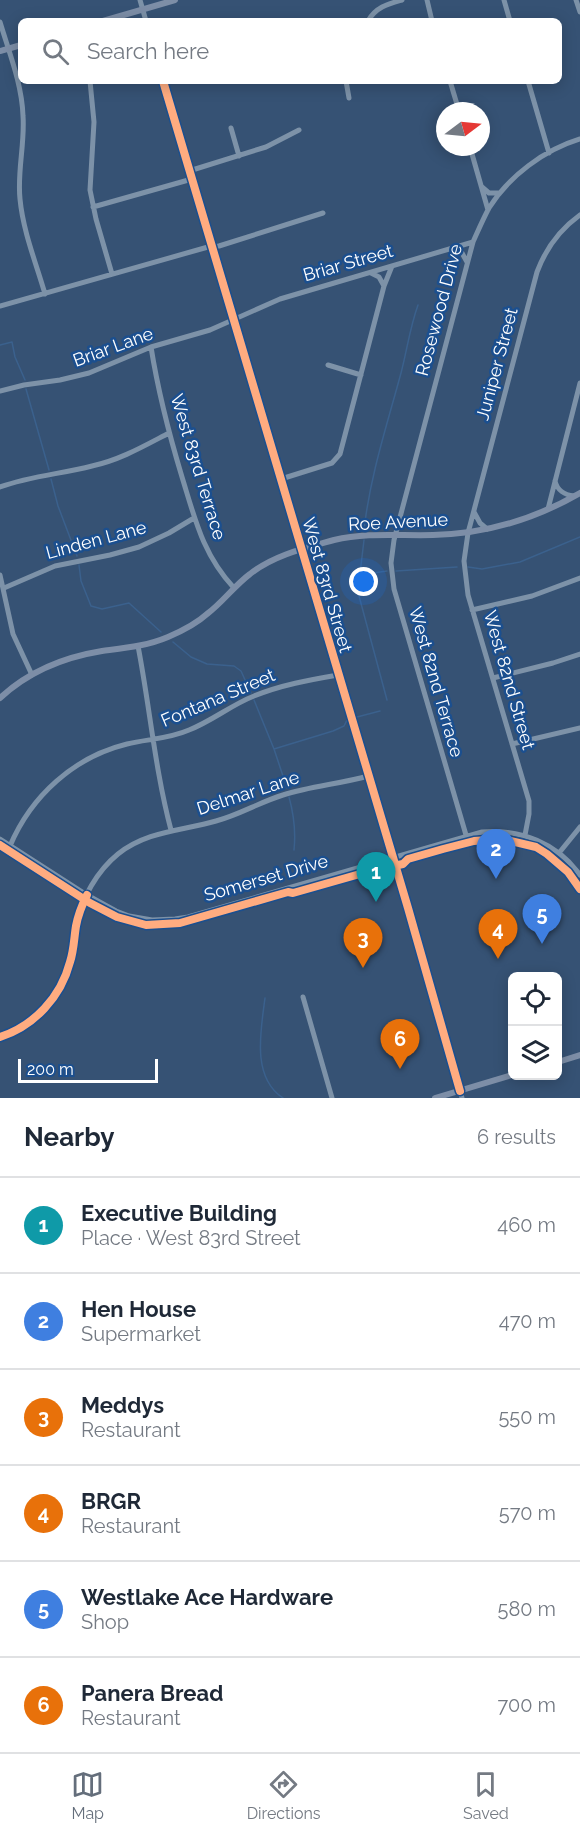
<!DOCTYPE html>
<html lang="en">
<head>
<meta charset="utf-8">
<style>
	body { margin:0; font-family:Raleway,sans-serif; background:#f2f2f3; color:#1f2937 }
	.controls { position:absolute; right:18px; bottom:18px; display:grid; overflow:hidden; border-radius:9px; box-shadow:0 3px 15px #0003 }
	.controls button { width:54px; height:54px; display:grid; place-items:center; padding:0; border:0; border-bottom:2px solid #e0e1e3; background:#fff; color:#1f2937; font:30px sans-serif }
	.compass { position:absolute; left:436px; top:102px; width:54px; height:54px; border-radius:50%; background:#fff; box-shadow:0 3px 15px #0003; rotate:74deg }
	.scale { position:absolute; left:18px; bottom:15px; width:140px; box-sizing:border-box; padding-left:6px; border:3px solid #fff; border-top:0; font-size:16px; line-height:21px; white-space:nowrap; color:#fff; -webkit-text-stroke:4px #1b4f8f; paint-order:stroke }
	.you { position:absolute; left:364px; top:582px; width:21px; height:21px; margin:-15px; border:4px solid #fff; border-radius:50%; background:#1a73e8; box-shadow:0 0 0 9px #1a73e833 }
	.badge { display:grid; place-items:center; width:39px; height:39px; border-radius:50%; background:#646e7b; color:#fff; font-size:20px; font-weight:700 }
	.pin { position:absolute; translate:-50% -50px; filter:drop-shadow(0 2px 3px #0008) }
	.pin::after { content:''; position:absolute; top:32px; width:21px; height:18px; background:inherit; clip-path:polygon(0 0,100% 0,50% 100%) }
	.list { margin:0; padding:0; list-style:none }
	h2 { display:flex; justify-content:space-between; align-items:center; height:78px; margin:0; padding:0 24px; font-size:26px }
	h2 small { font-size:20px; font-weight:400; color:#747a83 }
	.list li { display:grid; grid-template-columns:39px 1fr auto; gap:18px; align-items:center; box-sizing:border-box; height:96px; padding:0 24px; border-top:2px solid #e0e1e3 }
	.list b { display:block; font-size:22px; white-space:nowrap }
	.list p { margin:0; font-size:20px; white-space:nowrap; color:#747a83 }
	.list em { font-size:20px; font-style:normal; color:#747a83 }
	.icon { flex:none; width:33px; height:33px; fill:none; stroke:currentColor; stroke-width:2; stroke-linecap:round; stroke-linejoin:round }
	.map { position:relative; flex:none; width:580px; height:1098px; overflow:hidden }
	.search { position:absolute; background:#fff; box-shadow:0 3px 15px #0003; left:18px; right:18px; top:18px; height:66px; display:flex; align-items:center; gap:15px; box-sizing:border-box; padding:0 21px; border-radius:9px; color:#747a83; font-size:22px }
	.sheet { height:654px; background:#fff }
	nav { display:flex; justify-content:space-around; align-items:center; box-sizing:border-box; height:84px; border-top:2px solid #e0e1e3; background:#fff; font-size:16px; color:#747a83 }
	nav a { display:grid; justify-items:center; gap:3px }
	nav .on { color:#646e7b }
	.map>svg:first-child { display:block }
	.lines { fill:none; stroke-linecap:round; stroke-linejoin:round }
	.stream { stroke:#3b618d; stroke-width:1.5 }
	.minor { stroke:#7d92a8; stroke-width:5 }
	.major { stroke:#7d8ea7; stroke-width:6 }
	.cycleway-casing { stroke:#1b4f8f; stroke-width:11 }
	.cycleway { stroke:#ffac80; stroke-width:8 }
	.labels { text-anchor:middle; stroke-width:5; stroke-linejoin:round; paint-order:stroke }
	.street-label { font-size:18px; fill:#fff; stroke:#1b4f8f }
</style>
</head>
<body>
<div class="map">
<svg width="580" height="1098" viewBox="0 0 580 1098">
	<rect width="100%" height="100%" fill="#365274"/>
	<g class="lines">
		<path class="stream" d="M0,345L12,342L15,357L25,380
			M26,389L49,470
			M51,479L58,506L77,556
			M364,530C370,476 387,425 401,373C407,350 410,327 418,305
			M364,540L359,582V596L387,700
			M79,565L81,581L91,606L102,609L129,603L161,632
			M468,567L482,569L520,562L580,537
			M396,571L457,567
			M360,580L366,574L387,571
			M173,642L191,657L207,664L234,666L241,671L251,693
			M254,700L274,749
			M357,717L380,711
			M287,788L274,749L333,731L344,726L347,720
			M289,797C294,815 296,831 294,850
			M265,998C261,1030 251,1077 283,1098"/>
		<path class="minor" d="M140,0L146,21
			M427,0L432,21
			M504,0L510,21
			M576,0L580,12
			M368,21C376,7 388,4 402,0
			M0,22C9,52 22,84 23,116C25,144 17,172 20,199C23,231 36,263 45,294
			M90,81L94,122L90,190L96,219L112,274
			M163,81L408,908L462,1098
			M346,81L349,98
			M450,81L459,111
			M528,81L549,153
			M231,128L239,156
			M470,147L488,210
			M189,171L266,147L299,130
			M482,187L489,193H500
			M93,207L192,179
			M455,248L462,253L467,262
			M371,273L379,277L384,286
			M0,306L208,247L219,246L323,213
			M151,347C158,391 169,434 182,477C195,519 203,555 234,588
			M328,365L361,375
			M0,391L24,385L60,380L89,373L151,347L210,330L280,299L473,242
			M281,479L332,463L340,454L384,286L392,266
			M555,481C557,490 565,495 574,496
			M0,487C30,476 61,474 92,466C120,460 144,446 169,433
			M548,509L580,383
			M474,512L480,523L487,529
			M0,575L13,634L32,675
			M4,588L55,566L110,555L139,547L169,533L194,518
			M472,610L532,596L580,578
			M138,646C150,708 155,770 171,830
			M493,678L553,663L580,654
			M512,744L580,728
			M466,835L394,589L391,563L394,540L473,242C478,231 483,219 489,208C509,176 544,150 580,139
			M525,835L529,814V801L468,595L464,561L468,533L537,272C546,248 559,230 580,215
			M0,839L87,895L116,911L129,916L152,920L175,919L188,917L482,832C521,829 557,843 580,875
			M10,846C31,796 74,757 127,744C147,739 169,739 189,730C212,721 231,705 254,696C281,685 309,680 338,675
			M559,853L580,827
			M303,997L332,1098
			M0,1037C33,1026 60,998 70,964C74,951 73,937 76,924C82,898 97,871 118,854C147,831 181,831 216,821C239,815 260,802 283,795C311,786 340,784 368,776"/>
		<path class="major" d="M103,21L175,0
			M0,51L21,45
			M0,698C28,672 65,657 102,651C125,648 147,646 168,637C182,631 196,624 207,614C223,602 234,586 250,574C274,555 305,548 334,540C367,532 400,536 433,535C485,534 535,519 580,493
			M558,1062L580,1055
			M435,1098L512,1075"/>
		<defs>
			<path id="cycleway" d="M163,81L408,908L460,1091
				M0,845L90,903L117,917L146,925L180,923L288,892L293,893L374,870L403,864L408,859L443,849L474,841L502,839L536,847L547,854L568,872L580,889
				M0,1037C34,1026 61,997 70,962C74,950 74,938 76,926C78,915 82,905 87,895"/>
		</defs>
		<use href="#cycleway" class="cycleway-casing"/>
		<use href="#cycleway" class="cycleway"/>
	</g>
	<g class="labels">
		<g class="street-label">
			<text transform="translate(348 263) rotate(-16)" y="6">Briar Street</text>
			<text transform="translate(439 310) rotate(-75)" y="6">Rosewood Drive</text>
			<text transform="translate(113 347) rotate(-20)" y="6">Briar Lane</text>
			<text transform="translate(497 364) rotate(-75)" y="6">Juniper Street</text>
			<text transform="translate(198 467) rotate(73)" y="6">West 83rd Terrace</text>
			<text transform="translate(398 522) rotate(-3)" y="6">Roe Avenue</text>
			<text transform="translate(96 540) rotate(-15)" y="6">Linden Lane</text>
			<text transform="translate(327 585) rotate(74)" y="6">West 83rd Street</text>
			<text transform="translate(509 680) rotate(74)" y="6">West 82nd Street</text>
			<text transform="translate(436 682) rotate(74)" y="6">West 82nd Terrace</text>
			<text transform="translate(218 698) rotate(-23)" y="6">Fontana Street</text>
			<text transform="translate(248 793) rotate(-18)" y="6">Delmar Lane</text>
			<text transform="translate(266 878) rotate(-16)" y="6">Somerset Drive</text>
		</g>
	</g>
</svg>
<div class="controls">
<button><svg class="icon" aria-label="locate" viewBox="0 0 24 24"><circle cx="12" cy="12" r="6"/><path d="M12 2v4M12 18v4M2 12h4M18 12h4"/></svg></button>
<button><svg class="icon" aria-label="layers" viewBox="0 0 24 24"><path d="M12 4l9 5-9 5-9-5zM3 14l9 5 9-5"/></svg></button>
</div>
<svg class="compass" viewBox="-18 -18 36 36"><path d="M0-13l5 13h-10z" fill="#e53935"/><path d="M0 13l5-13h-10z" fill="#747a83"/></svg>
<div class="scale">200 m</div>
<div class="you"></div>
<div class="pin badge" style="left:376px;top:902px;background:#0f9aa8">1</div>
<div class="pin badge" style="left:496px;top:879px;background:#3f7fe0">2</div>
<div class="pin badge" style="left:363px;top:968px;background:#e8710a">3</div>
<div class="pin badge" style="left:498px;top:959px;background:#e8710a">4</div>
<div class="pin badge" style="left:542px;top:944px;background:#3f7fe0">5</div>
<div class="pin badge" style="left:400px;top:1069px;background:#e8710a">6</div>
<div class="search"><svg class="icon" aria-label="search" viewBox="0 0 24 24"><circle cx="10" cy="10" r="6"/><path d="M15 15l6 6"/></svg>Search here</div>
</div>
<section class="sheet">
<h2>Nearby<small>6 results</small></h2>
<ul class="list">
<li><span class="badge" style="background:#0f9aa8">1</span><div><b>Executive Building</b><p>Place · West 83rd Street</p></div><em>460 m</em></li>
<li><span class="badge" style="background:#3f7fe0">2</span><div><b>Hen House</b><p>Supermarket</p></div><em>470 m</em></li>
<li><span class="badge" style="background:#e8710a">3</span><div><b>Meddys</b><p>Restaurant</p></div><em>550 m</em></li>
<li><span class="badge" style="background:#e8710a">4</span><div><b>BRGR</b><p>Restaurant</p></div><em>570 m</em></li>
<li><span class="badge" style="background:#3f7fe0">5</span><div><b>Westlake Ace Hardware</b><p>Shop</p></div><em>580 m</em></li>
<li><span class="badge" style="background:#e8710a">6</span><div><b>Panera Bread</b><p>Restaurant</p></div><em>700 m</em></li>
</ul>
</section>
<nav>
<a class="on"><svg class="icon" aria-label="map" viewBox="0 0 24 24"><path d="M3 6l6-2 6 2 6-2v14l-6 2-6-2-6 2zM9 4v14M15 6v14"/></svg>Map</a>
<a><svg class="icon" aria-label="directions" viewBox="0 0 24 24"><path d="M12 3l9 9-9 9-9-9zM9 14v-3h6M13 9l2 2-2 2"/></svg>Directions</a>
<a><svg class="icon" aria-label="saved" viewBox="0 0 24 24"><path d="M7 4h10v16l-5-4-5 4z"/></svg>Saved</a>
</nav>
</body>
</html>
